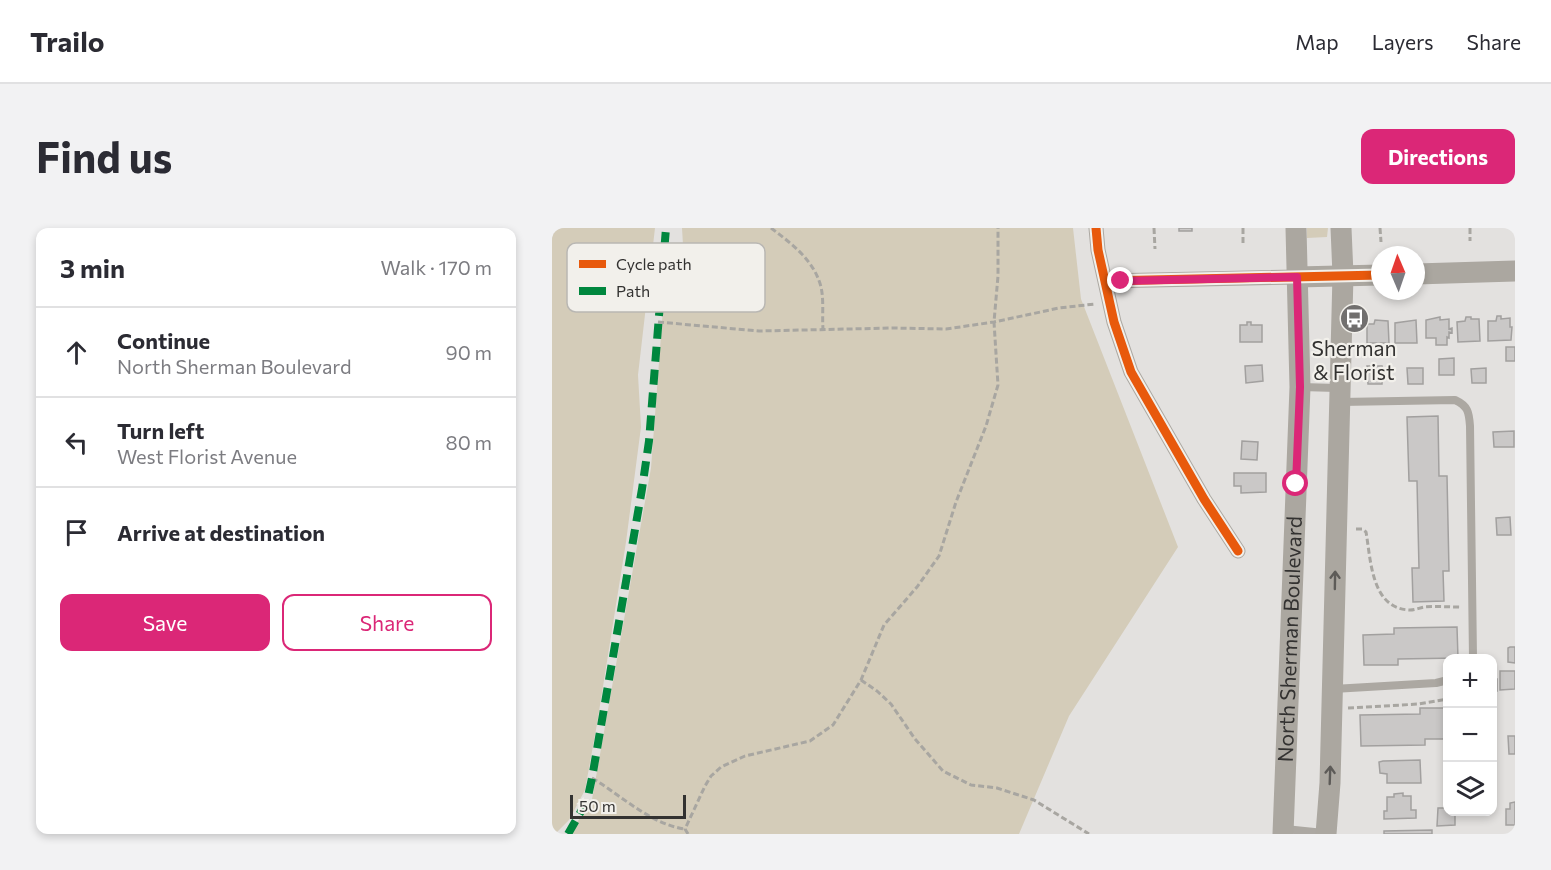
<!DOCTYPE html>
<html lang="en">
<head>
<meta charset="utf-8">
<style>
	body { margin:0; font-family:Commissioner,sans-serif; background:#f2f2f3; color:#2b2b33 }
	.controls { position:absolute; right:18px; bottom:18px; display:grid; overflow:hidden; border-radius:12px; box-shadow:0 3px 9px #0003 }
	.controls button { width:54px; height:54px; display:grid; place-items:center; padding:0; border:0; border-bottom:2px solid #e1e1e2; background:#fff; color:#2b2b33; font:30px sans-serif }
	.compass { position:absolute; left:819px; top:18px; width:54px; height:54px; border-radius:50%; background:#fff; box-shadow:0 3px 9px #0003; rotate:358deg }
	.scale { position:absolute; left:18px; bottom:15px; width:116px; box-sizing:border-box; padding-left:6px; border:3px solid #333231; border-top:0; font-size:16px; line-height:21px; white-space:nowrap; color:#333231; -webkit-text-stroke:4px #f2f0eb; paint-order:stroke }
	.stop { position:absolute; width:18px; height:18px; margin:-14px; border:4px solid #db2777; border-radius:50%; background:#fff }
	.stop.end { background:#db2777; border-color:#fff; box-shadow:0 2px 6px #0008 }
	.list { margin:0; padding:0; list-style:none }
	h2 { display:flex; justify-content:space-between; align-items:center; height:78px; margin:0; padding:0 24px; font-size:26px }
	h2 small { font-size:20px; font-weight:400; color:#7c7c81 }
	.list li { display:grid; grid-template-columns:39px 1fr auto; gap:18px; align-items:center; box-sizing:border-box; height:90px; padding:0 24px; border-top:2px solid #e1e1e2 }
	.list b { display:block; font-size:22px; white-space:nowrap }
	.list p { margin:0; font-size:20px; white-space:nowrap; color:#7c7c81 }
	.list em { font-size:20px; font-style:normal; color:#7c7c81 }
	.actions { display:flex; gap:12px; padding:18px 24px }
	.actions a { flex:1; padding:14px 0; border:2px solid #db2777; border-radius:12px; text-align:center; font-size:21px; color:#db2777 }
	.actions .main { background:#db2777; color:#fff }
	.icon { flex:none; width:33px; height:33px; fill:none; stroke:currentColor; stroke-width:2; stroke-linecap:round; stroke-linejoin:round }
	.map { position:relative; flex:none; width:963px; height:606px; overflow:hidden; border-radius:12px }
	header { display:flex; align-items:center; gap:36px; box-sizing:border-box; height:84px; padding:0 30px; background:#fff; border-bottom:2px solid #e1e1e2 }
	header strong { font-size:28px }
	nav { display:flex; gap:33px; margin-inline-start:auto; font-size:21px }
	.intro { display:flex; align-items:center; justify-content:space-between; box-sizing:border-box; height:144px; padding:0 36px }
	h1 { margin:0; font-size:42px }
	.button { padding:15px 27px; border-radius:12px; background:#db2777; color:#fff; font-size:21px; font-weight:700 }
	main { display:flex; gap:36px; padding:0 36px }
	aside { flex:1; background:#fff; border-radius:12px; box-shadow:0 3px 9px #0003 }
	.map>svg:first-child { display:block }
	.green { fill:#d4ccb9 }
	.building { fill:#cac8c7; stroke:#a2a09f; stroke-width:1.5 }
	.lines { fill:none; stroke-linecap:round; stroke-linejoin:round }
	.path { stroke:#a8a6a1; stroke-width:3; stroke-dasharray:6 3; stroke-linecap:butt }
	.lane { stroke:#aca8a2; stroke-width:8 }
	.street { stroke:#aca8a2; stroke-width:15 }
	.secondary { stroke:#aba7a0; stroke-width:21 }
	.quiet { stroke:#00873e; stroke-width:8; stroke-dasharray:15 8; stroke-linecap:butt }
	.cycleway-casing { stroke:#f2f0eb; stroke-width:13 }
	.cycleway { stroke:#e8590c; stroke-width:9 }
	.oneway { stroke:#5d5b58 }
	.route { stroke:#db2777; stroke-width:8 }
	.labels { text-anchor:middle; stroke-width:4.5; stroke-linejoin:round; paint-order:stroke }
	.poi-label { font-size:21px; fill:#333231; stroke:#f2f0eb }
	.street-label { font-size:21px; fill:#333231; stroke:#f2f0eb }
	.key { fill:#f2f0eb; stroke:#b9b7b3; stroke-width:1.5 }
	.key-label { font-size:16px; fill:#333231 }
</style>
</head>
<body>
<header>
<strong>Trailo</strong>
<nav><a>Map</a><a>Layers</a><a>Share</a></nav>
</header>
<div class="intro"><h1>Find us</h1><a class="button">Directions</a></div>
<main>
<aside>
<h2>3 min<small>Walk · 170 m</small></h2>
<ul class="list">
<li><svg class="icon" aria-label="ahead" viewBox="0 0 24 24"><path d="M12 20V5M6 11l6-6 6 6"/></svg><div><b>Continue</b><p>North Sherman Boulevard</p></div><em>90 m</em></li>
<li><svg class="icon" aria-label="left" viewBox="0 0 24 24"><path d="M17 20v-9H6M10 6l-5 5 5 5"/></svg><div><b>Turn left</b><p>West Florist Avenue</p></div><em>80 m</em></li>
<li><svg class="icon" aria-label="arrive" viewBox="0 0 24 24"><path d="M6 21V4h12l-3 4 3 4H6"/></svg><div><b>Arrive at destination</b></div></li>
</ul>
<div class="actions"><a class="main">Save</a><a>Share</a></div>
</aside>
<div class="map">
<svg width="963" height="606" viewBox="0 0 963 606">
	<rect width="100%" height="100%" fill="#e3e1df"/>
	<path class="green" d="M0,0H103L86,147L89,199L74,314L45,496L33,562L17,592L3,606H0Z
		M130,0H521L529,71L626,319L517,488L467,606H15L39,577L99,240L115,28L132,34Z
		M755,0H776L775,9L755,10Z"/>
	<path class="building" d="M627,0H640V3H627Z
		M945,88H949V91L958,90V99H960L959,112L936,113V93H944Z
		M888,89V92L897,91V101L900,100V105L897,104V110L895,109V117H884V110H874V92Z
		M914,89H919V91H927L928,113L906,114L905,94L913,93Z
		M823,92L836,93L837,115H815V96H822Z
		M864,92L865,115H843V95Z
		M695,94H699V97H710V114H688V97H695Z
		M954,119H963V133H954Z
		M902,130V147H887V131Z
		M710,137L711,153L694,155L693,138Z
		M815,138H830V156H816Z
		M855,140H871V156H856Z
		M934,140V155H920L919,141Z
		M886,188L887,248H895L897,343H891L892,373L861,374L860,340H867L865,253H857L855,189Z
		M962,203V219H942L941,204Z
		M690,213L706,214L705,232L689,231Z
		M682,245H714V264L689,265V258H682Z
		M958,289L959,307H945L944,290Z
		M905,399L906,430L846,431V437H812L811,407L842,406V400Z
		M958,419H963V435L956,434V420Z
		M948,443H963V461L948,462Z
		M940,451H945V463H940Z
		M868,480H896V511H873V517L809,518L808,487L868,486Z
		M956,508H963V526H957Z
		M868,532L869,555H835V546L828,545L827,534L831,533Z
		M851,565V568H859V582H864V590L832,591V583H835V569H842V566Z
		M963,574V597H954V581H958V575Z
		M886,580H896V584H903V597L885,598Z
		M880,602V606H832V603Z"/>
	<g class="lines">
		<path class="path" d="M219,0C240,16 262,32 269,59C272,72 270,88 271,101
			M602,0L603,21
			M691,0V18
			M828,0L829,14
			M918,0V13
			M106,94L207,103L342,100L394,101L442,94L507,80L543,76
			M804,301H810L814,304C819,332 819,381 858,382C863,382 867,380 872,379C884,378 897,379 910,379
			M309,452L325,463L339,476L363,511L391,543L419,557L445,560L482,572L537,606
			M796,480L867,476L896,471
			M40,550C70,568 97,595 132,601
			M136,606L133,601L153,558L159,548L169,539L193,528L258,513L281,497L309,452L332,397L365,359L387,328L404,274L434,198L446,157L442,94L446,48V0"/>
		<path class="lane" d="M749,159L785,160
			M789,174L903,172C916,178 917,184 918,198L921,430
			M781,461L884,455L896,452
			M733,601L772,605"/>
		<path class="street" d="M544,0L546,22L562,94L579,144L652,271L686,323
			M553,53L745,49"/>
		<g class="secondary">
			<path d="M864,46L963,43"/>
			<path d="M745,49L828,47"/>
			<path id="s1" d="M731,606L748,159L744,0"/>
			<path d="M774,606L778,555L791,47L789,0"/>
		</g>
		<path class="quiet" d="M16,606L35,573L40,550L90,261L97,213L114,0"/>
		<defs>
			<path id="cycleway" d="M544,0L546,22L562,94L579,144L652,271L686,323
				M553,53L828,47"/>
		</defs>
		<use href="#cycleway" class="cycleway-casing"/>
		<use href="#cycleway" class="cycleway"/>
	</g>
	<defs><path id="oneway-shaft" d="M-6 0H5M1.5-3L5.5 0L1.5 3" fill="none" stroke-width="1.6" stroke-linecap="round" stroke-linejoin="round" transform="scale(1.5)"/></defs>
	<g class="oneway">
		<use href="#oneway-shaft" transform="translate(783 352) rotate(-89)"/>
		<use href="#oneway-shaft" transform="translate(778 547) rotate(-88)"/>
	</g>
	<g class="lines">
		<path class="route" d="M569,53L745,49L748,159L744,256"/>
	</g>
	<defs>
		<symbol id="bus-disc" viewBox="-11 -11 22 22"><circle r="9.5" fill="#716f6e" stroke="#f2f0eb"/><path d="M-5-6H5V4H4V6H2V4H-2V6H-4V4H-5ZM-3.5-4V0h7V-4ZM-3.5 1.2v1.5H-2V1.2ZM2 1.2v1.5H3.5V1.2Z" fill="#fff"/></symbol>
	</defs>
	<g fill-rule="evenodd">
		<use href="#bus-disc" x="786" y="74" width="33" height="33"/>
	</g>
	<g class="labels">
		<g class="poi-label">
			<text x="802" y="128">Sherman<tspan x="802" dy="24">&amp; Florist</tspan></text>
		</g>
		<g class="street-label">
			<text dy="7" stroke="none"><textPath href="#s1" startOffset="195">North Sherman Boulevard</textPath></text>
		</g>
	</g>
	<rect x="15" y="15" width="198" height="69" rx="9" class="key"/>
	<rect x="27" y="32" width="27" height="8" fill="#e8590c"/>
	<rect x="27" y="59" width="27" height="8" fill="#00873e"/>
	<g class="key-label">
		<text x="64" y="42">Cycle path</text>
		<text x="64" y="69">Path</text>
	</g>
</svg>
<div class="controls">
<button>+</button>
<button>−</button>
<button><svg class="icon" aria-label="layers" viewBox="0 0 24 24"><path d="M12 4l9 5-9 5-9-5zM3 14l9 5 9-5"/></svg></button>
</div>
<svg class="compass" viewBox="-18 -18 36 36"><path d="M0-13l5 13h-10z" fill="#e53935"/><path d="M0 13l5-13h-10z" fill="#7c7c81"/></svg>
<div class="scale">50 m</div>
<div class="stop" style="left:744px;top:256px"></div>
<div class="stop end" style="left:569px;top:53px"></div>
</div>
</main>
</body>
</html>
